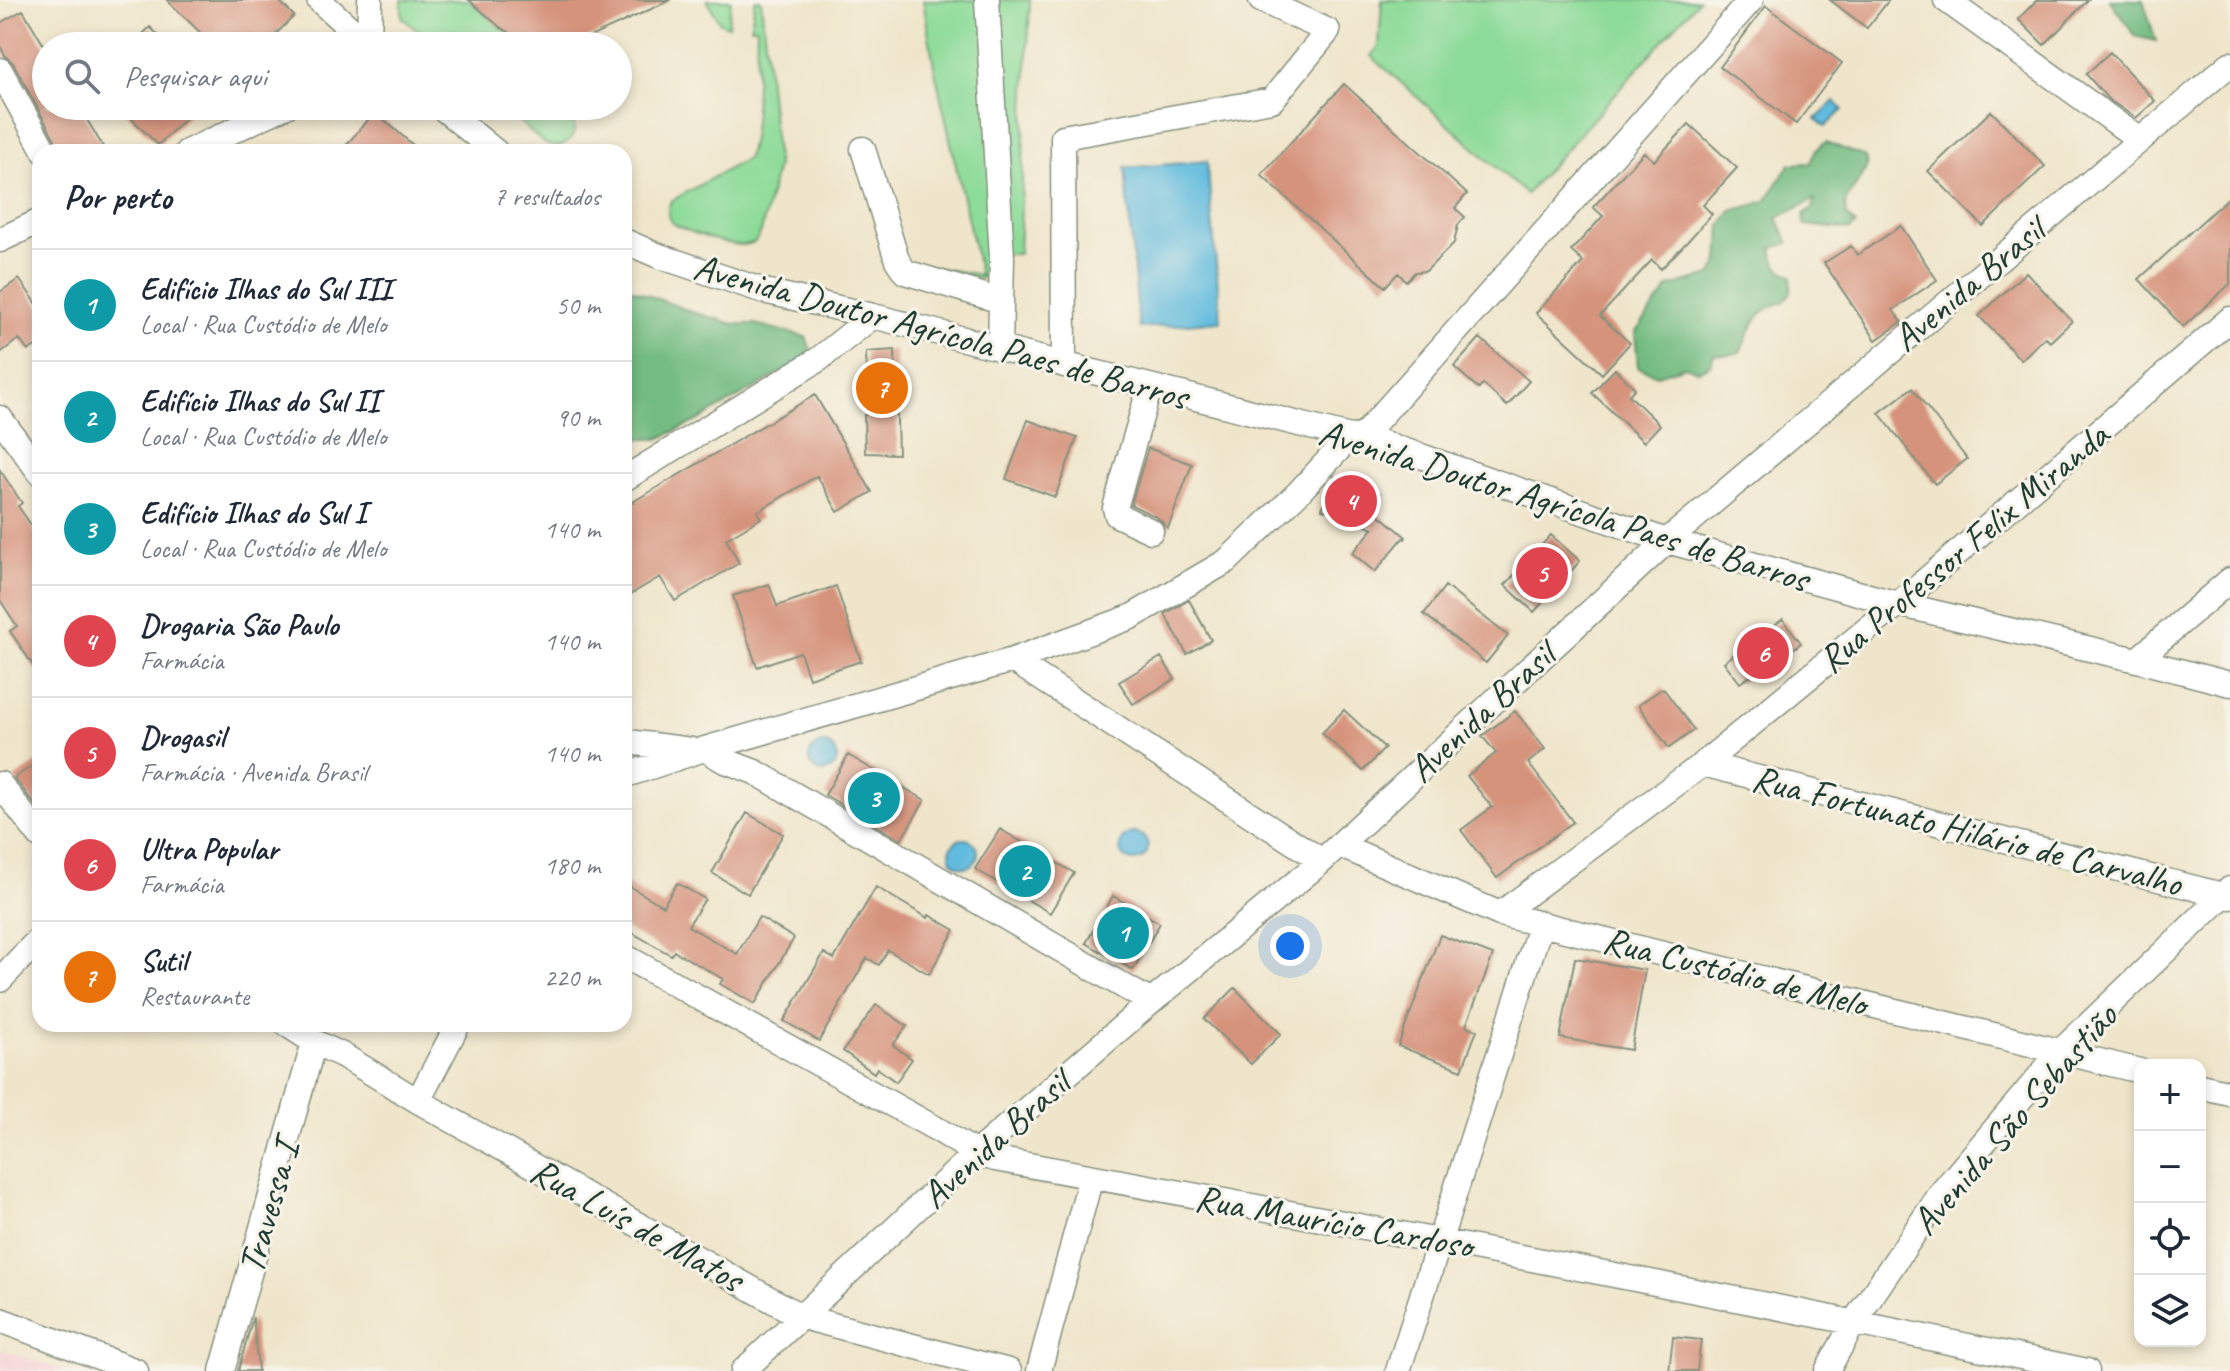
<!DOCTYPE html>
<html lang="pt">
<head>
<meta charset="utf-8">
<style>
	body { margin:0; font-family:Caveat,sans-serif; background:#f6f6f7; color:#1f2937 }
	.controls { position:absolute; right:24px; bottom:24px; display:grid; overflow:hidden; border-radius:16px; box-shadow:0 4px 12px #0003 }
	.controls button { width:72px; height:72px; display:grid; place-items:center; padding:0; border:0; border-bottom:2px solid #e0e1e3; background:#fff; color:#1f2937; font:40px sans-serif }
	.you { position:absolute; left:1290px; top:946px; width:28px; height:28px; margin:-20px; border:6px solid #fff; border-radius:50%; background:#1a73e8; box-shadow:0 0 0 12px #1a73e833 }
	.badge { display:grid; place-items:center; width:52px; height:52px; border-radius:50%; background:#d1495b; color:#fff; font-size:26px; font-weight:700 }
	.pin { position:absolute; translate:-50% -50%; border:4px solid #fff; box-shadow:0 2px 8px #0006 }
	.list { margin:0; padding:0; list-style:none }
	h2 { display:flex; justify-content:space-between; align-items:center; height:104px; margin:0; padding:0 32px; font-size:34px }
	h2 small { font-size:26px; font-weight:400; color:#747a83 }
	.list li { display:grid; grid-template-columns:52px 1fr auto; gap:24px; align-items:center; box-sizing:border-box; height:112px; padding:0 32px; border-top:2px solid #e0e1e3 }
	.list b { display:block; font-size:30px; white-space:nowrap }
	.list p { margin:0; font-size:26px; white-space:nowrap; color:#747a83 }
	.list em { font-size:26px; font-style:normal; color:#747a83 }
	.icon { flex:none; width:44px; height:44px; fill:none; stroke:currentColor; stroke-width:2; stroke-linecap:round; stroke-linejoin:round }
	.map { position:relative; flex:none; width:2230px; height:1371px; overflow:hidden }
	.search { position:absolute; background:#fff; box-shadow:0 4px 12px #0003; left:32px; top:32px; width:600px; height:88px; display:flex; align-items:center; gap:20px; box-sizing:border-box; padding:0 28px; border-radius:44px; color:#747a83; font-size:30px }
	.panel { position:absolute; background:#fff; box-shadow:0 4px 12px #0003; left:32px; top:144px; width:600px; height:888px; border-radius:24px }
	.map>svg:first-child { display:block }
	.built { fill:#f6cfd6 }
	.green { fill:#8ddb99; stroke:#568c66; stroke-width:2 }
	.forest { fill:#72bb81; stroke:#487c5a; stroke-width:2 }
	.water { fill:#60bbde; stroke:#407c89; stroke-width:2 }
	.building { fill:#d6937b }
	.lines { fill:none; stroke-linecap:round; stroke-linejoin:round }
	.minor-casing { stroke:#87917f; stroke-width:27 }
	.minor { stroke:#fff; stroke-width:24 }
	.labels { text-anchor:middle; stroke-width:6; stroke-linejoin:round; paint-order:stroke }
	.street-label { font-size:38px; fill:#1f3d34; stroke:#f7f3e8 }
</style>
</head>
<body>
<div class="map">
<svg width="2230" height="1371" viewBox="0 0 2230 1371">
	<rect width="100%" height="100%" fill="#f7f3e8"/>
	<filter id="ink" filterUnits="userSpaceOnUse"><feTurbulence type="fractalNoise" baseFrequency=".0125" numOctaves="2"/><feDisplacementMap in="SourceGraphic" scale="16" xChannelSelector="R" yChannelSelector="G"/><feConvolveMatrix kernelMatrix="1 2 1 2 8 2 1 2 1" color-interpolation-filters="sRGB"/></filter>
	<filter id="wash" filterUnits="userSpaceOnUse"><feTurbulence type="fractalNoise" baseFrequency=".006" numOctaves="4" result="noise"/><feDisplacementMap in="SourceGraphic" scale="32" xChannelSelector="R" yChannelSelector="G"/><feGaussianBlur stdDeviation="1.8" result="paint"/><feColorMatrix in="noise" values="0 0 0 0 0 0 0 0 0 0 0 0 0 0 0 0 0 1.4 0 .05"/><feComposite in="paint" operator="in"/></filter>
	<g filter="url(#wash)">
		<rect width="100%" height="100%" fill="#efe5ca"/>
		<path class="built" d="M0,1349L66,1371H0Z"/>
		<path class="green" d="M402,0H469L501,28L534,46H435L402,17Z
			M707,0H731L728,26L720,23Z
			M755,0H761L777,166L761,232L755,242C751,243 747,245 743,245C731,246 675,229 670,220C666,213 668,207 671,201L746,159C758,139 756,55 757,27H751Z
			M923,0H1030L1019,254H989C988,264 990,275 979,279L922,267L923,265L980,275L934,66Z
			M1382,0H1699L1526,194L1371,56L1379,46Z
			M503,106H568C573,119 580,131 567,142C564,144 559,147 555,147C543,147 513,115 503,106Z"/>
		<path class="forest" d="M2110,0H2143L2156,41L2135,36Z
			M1826,142L1865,157L1867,167L1845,203L1846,215L1856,225L1850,230L1805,225L1804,214L1813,208L1815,199L1777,218L1789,243L1773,248C1772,263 1779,270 1792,276L1791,292L1784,302C1754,309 1753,327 1740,352L1729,355L1714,354L1711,364L1698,371L1685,366L1657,375L1638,367L1635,333L1669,287L1711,275L1719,262L1721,226L1731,211L1766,201L1790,164L1811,163L1815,151Z
			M624,286L695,313L734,324H755L806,337L811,350L801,361L697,421L658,439H641L624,421Z"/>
		<path class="water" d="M1835,101L1843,110L1825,127L1816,119Z
			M1207,161L1221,321L1139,328L1125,168Z
			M809 758a14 14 0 1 1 28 0a14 14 0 1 1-28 0Z
			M1120 847a14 14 0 1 1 28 0a14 14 0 1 1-28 0Z
			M950 853a14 14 0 1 1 28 0a14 14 0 1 1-28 0Z"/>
		<g id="blocks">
			<path class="building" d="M167,0H278L294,16L264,46H214Z
				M469,0H671L581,41L583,46H534L501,28Z
				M1830,0H1889L1867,28Z
				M2037,0H2088L2044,45L2018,19Z
				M1766,6L1842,63L1796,124L1720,67Z
				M23,10L46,49V106H79L106,152H62L59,147L13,63L6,57L0,46V23Z
				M150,27L169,46H131Z
				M2110,52L2155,101L2136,118L2108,99L2086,74Z
				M1344,84L1467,194L1455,208L1465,217L1458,225L1454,243L1426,271L1415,272L1406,281L1398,273L1385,287L1261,175Z
				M119,106H198L158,145Z
				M1991,111L2045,166L1983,226L1928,171Z
				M375,112L421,152H340Z
				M1689,124L1737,168L1703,205L1712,214L1687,242L1661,269L1652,260L1600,316L1630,343L1602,374L1536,313L1583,262L1571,251L1603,216L1593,207L1644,152L1654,161Z
				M2230,196V284L2183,327L2139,279Z
				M1901,226L1937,280L1893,310L1902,322L1876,340L1824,263L1851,246L1857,255Z
				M2026,272L2072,321L2050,342L2045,337L2021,360L1979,316Z
				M19,279L40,308V343L28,351L19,339L0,353V292Z
				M1480,338L1529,381L1507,406L1483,384L1479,389L1454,367Z
				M895,350L898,454L865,453L864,415L868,414L866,352Z
				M1615,369L1635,388L1629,395L1660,425L1644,442L1592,393Z
				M1912,388L1967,459L1935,484L1879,413Z
				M815,395L872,492L838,512L817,476L757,512L761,518L726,539L739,563L675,601L660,577L624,598V507Z
				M1028,420L1077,438L1055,497L1006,479Z
				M1148,448L1192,464L1168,528L1157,517L1131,505Z
				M0,470L22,503L18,506L40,538V676L10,631L17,626L0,600Z
				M1334,476L1380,493L1374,510L1406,537L1405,539L1403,538L1375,572L1352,553L1374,528L1322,509Z
				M1551,535L1580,561L1534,612L1505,585Z
				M769,584L777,606L836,586L861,661L809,678L800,652L757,667L733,596Z
				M1445,586L1508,636L1486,663L1424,614Z
				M1189,600L1211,640L1187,654L1165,614Z
				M1783,619L1801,643L1757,676L1755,673L1740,683L1724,662Z
				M1161,657L1175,679L1133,704L1119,682Z
				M1663,688L1694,730L1669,748L1638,705Z
				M1344,710L1385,748L1363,771L1322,733Z
				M1515,711L1545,749L1528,763L1573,822L1497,878L1461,830L1492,807L1467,776L1496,753L1482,736Z
				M848,755L925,800L901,840L825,795Z
				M40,761V811L14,778Z
				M747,813L783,834L748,894L712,873Z
				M1000,829L1074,873L1050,913L975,869Z
				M624,883L663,906L677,883L705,899L688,926L737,954L759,917L794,938L755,1004L720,984L723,979L674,951L671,955L624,928Z
				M876,887L928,918L929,915L955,930L929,974L888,950L879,965L867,958L819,1041L784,1021L824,953L834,959Z
				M1113,896L1160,923L1133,970L1086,943Z
				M1440,935L1493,955L1466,1026L1477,1030L1462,1070L1398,1046Z
				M1575,958L1645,970L1631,1050L1560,1038Z
				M1235,988L1281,1034L1251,1064L1204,1019Z
				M876,1005L907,1026L893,1045L912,1059L896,1082L877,1068L874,1073L843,1051Z
				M253,1317L258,1371H238Z
				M1673,1337L1701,1340L1697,1371H1669Z"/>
		</g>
	</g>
	<g filter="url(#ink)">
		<use href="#blocks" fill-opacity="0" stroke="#87917f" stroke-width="2"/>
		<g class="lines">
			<defs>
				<path id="minor" d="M319,0L369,46
					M987,0L1002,258L1000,349
					M1946,0L2139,139
					M369,46L370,0
					M0,70L45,152
					M440,106L496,152
					M863,149L897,260L905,272L1001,301
					M187,152L286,106
					M0,240L40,221
					M624,241L659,256L764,291L873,316L1350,437L1363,436L1667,541L1898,604L2137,660L2230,684
					M1064,365L1063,137L1272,100L1328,31L1261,0
					M1150,386L1115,508L1117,515L1151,531
					M0,418L40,473
					M1363,436L1751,0
					M624,479L819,359L873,316
					M1013,660L1322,861
					M2137,660L2230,580
					M628,742L691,750
					M705,749L723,760L755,772L1151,1002
					M1703,764L2230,897
					M632,773L698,751L1013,660L1131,617L1227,561L1299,492L1350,437
					M0,784L40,836
					M1339,845L1500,914L2140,1071
					M1500,914L1703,764L1898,604L2230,319
					M624,956L940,1131L976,1153L995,1159C1360,1225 1724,1294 2087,1371
					M0,980L40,938
					M286,1024L314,1042L342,1055L418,1101L802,1317L1009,1371
					M2200,1086L2230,1093
					M418,1101L458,1024
					M0,1320L136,1371
					M222,1371L314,1042
					M743,1371L976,1153L1151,1002L1322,861L1667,541L2230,64
					M1039,1371L1091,1177
					M1398,1371L1541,923
					M1827,1371L1854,1322L1942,1192L2060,1052L2230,889"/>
			</defs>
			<use href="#minor" class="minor-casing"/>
			<use href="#minor" class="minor"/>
		</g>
	</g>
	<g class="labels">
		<g class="street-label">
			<text transform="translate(1968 284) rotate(-40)" y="13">Avenida Brasil</text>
			<text transform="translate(941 331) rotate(15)" y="13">Avenida Doutor Agrícola Paes de Barros</text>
			<text transform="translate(1564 505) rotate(17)" y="13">Avenida Doutor Agrícola Paes de Barros</text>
			<text transform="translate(1963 547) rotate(-40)" y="13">Rua Professor Felix Miranda</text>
			<text transform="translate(1481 712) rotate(-43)" y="13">Avenida Brasil</text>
			<text transform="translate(1967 830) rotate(14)" y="13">Rua Fortunato Hilário de Carvalho</text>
			<text transform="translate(1735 971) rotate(14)" y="13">Rua Custódio de Melo</text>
			<text transform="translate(2014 1119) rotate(-49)" y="13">Avenida São Sebastião</text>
			<text transform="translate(995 1139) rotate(-42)" y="13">Avenida Brasil</text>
			<text transform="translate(268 1207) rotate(-74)" y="13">Travessa I</text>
			<text transform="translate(1334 1221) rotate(10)" y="13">Rua Maurício Cardoso</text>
			<text transform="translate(637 1224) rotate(29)" y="13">Rua Luís de Matos</text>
		</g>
	</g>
</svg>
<div class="controls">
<button>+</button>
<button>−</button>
<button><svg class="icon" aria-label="locate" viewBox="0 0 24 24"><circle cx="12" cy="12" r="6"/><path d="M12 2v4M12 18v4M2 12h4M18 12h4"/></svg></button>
<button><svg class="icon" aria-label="layers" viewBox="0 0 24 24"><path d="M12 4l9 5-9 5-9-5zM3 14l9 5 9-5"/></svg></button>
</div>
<div class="you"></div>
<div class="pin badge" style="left:1123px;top:933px;background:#0f9aa8">1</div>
<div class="pin badge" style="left:1025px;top:871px;background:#0f9aa8">2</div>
<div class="pin badge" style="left:874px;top:798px;background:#0f9aa8">3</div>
<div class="pin badge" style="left:1351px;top:501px;background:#e0444e">4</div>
<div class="pin badge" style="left:1542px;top:573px;background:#e0444e">5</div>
<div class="pin badge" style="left:1763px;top:653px;background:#e0444e">6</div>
<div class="pin badge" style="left:882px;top:388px;background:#e8710a">7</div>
<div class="search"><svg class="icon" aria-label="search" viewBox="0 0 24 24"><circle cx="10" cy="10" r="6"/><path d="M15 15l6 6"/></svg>Pesquisar aqui</div>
<section class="panel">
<h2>Por perto<small>7 resultados</small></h2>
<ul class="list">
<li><span class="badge" style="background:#0f9aa8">1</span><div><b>Edifício Ilhas do Sul III</b><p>Local · Rua Custódio de Melo</p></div><em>50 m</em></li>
<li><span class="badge" style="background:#0f9aa8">2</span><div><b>Edifício Ilhas do Sul II</b><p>Local · Rua Custódio de Melo</p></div><em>90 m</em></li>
<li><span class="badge" style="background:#0f9aa8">3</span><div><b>Edifício Ilhas do Sul I</b><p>Local · Rua Custódio de Melo</p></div><em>140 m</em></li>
<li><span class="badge" style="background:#e0444e">4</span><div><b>Drogaria São Paulo</b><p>Farmácia</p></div><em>140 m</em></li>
<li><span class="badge" style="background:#e0444e">5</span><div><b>Drogasil</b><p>Farmácia · Avenida Brasil</p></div><em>140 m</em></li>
<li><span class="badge" style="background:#e0444e">6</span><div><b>Ultra Popular</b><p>Farmácia</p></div><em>180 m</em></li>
<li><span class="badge" style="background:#e8710a">7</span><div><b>Sutil</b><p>Restaurante</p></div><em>220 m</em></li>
</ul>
</section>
</div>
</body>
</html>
